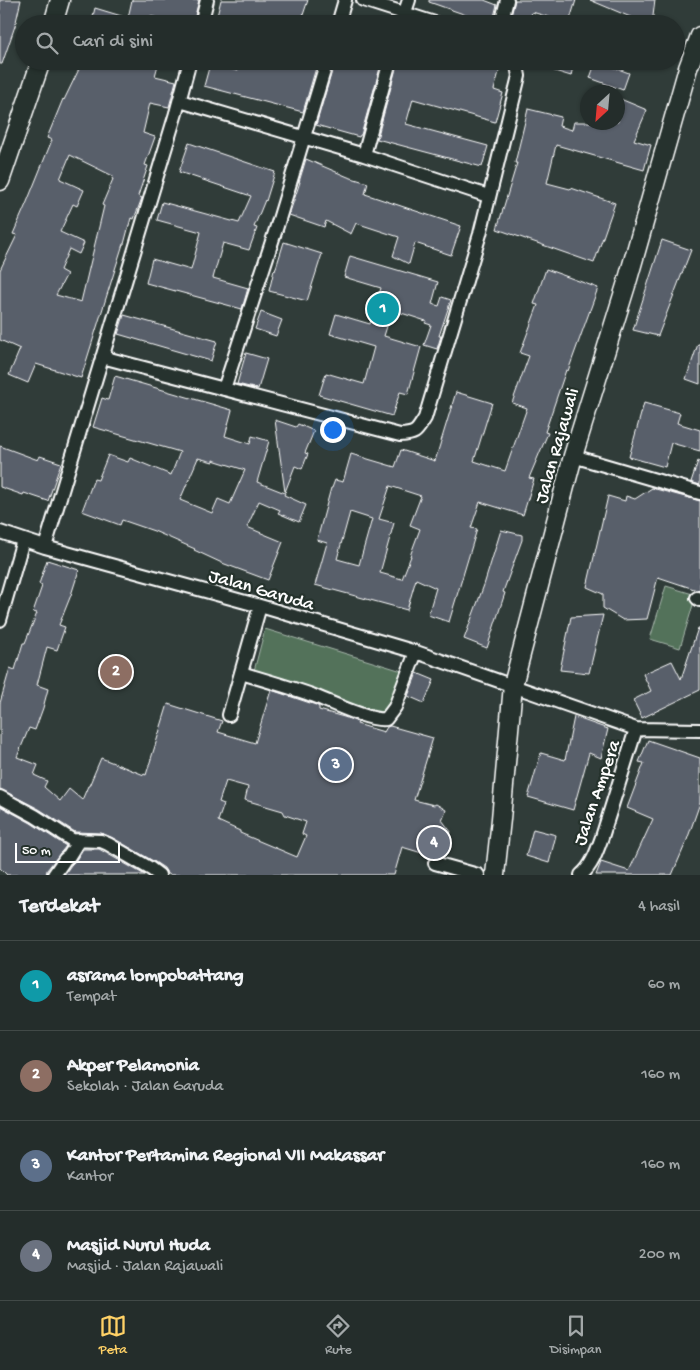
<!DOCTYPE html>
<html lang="id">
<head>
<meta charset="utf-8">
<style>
	body { margin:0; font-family:"Gochi Hand",sans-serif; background:#303937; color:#f1f3f6 }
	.compass { position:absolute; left:580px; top:85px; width:45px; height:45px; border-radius:50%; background:#242d2b; box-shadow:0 1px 4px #0004; rotate:206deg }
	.scale { position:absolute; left:15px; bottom:12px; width:105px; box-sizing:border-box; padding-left:5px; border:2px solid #fff; border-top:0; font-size:14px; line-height:18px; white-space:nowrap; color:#fff; -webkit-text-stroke:4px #26332d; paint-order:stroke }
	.you { position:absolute; left:332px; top:429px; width:18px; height:18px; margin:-12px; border:4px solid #fff; border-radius:50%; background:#1a73e8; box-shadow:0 0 0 8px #1a73e833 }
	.badge { display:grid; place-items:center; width:32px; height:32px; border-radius:50%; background:#ffd166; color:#fff; font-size:16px; font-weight:700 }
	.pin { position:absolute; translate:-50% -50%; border:2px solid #fff; box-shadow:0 1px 5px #0006 }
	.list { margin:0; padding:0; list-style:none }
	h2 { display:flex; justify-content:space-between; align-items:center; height:65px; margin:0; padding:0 20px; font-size:21px }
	h2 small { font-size:16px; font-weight:400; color:#a3a8a9 }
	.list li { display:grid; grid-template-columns:32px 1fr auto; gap:15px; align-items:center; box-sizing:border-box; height:90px; padding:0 20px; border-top:1px solid #414947 }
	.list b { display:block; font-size:19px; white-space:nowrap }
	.list p { margin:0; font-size:16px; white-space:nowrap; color:#a3a8a9 }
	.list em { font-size:16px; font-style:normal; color:#a3a8a9 }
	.icon { flex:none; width:28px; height:28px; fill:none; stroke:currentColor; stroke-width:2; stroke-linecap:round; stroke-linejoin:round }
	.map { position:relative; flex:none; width:700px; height:875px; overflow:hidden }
	.search { position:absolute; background:#242d2b; box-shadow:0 1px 4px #0004; left:15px; right:15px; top:15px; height:55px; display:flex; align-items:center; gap:12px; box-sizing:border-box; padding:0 18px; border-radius:28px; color:#a3a8a9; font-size:19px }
	.sheet { height:425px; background:#242d2b }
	nav { display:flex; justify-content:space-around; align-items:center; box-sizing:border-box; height:70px; border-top:1px solid #414947; background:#242d2b; font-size:14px; color:#a3a8a9 }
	nav a { display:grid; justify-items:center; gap:2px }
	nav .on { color:#ffd166 }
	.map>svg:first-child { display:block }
	.green { fill:#52725a; stroke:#a8b8ac }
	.building { fill:#585e6b; stroke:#fff; fill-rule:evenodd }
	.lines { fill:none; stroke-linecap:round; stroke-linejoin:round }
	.street-casing { stroke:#fff; stroke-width:16 }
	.secondary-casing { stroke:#fff; stroke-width:21 }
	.street { stroke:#26332d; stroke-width:12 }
	.secondary { stroke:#26332d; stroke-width:18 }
	.labels { text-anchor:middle; stroke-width:4.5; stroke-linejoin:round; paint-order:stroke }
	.street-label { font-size:19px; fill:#fff; stroke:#26332d }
</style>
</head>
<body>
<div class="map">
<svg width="700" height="875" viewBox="0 0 700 875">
	<rect width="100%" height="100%" fill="#303c39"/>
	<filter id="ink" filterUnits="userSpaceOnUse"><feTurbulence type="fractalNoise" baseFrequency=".02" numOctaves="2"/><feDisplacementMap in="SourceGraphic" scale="10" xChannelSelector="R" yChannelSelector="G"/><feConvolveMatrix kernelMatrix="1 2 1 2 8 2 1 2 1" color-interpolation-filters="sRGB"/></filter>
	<g filter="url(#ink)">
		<path class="green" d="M666,586L696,595L680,648L650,639Z
			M265,629L402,671L386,715H383L258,674L254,671Z"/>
		<path class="building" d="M0,0H21L15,26L2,64H0Z
			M132,0H199L193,24H174L175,22L150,16L149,18L147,17L145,24H91L95,8L128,18Z
			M221,0H308L300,24H273L260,20V24H215Z
			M429,0H484L497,5L492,24L429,2Z
			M515,0H576L569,23L532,12L528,24H509Z
			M590,0H655L652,24H647Z
			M83,61H159L155,76L176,81L169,107L150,103L143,133L155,137L145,165L148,166L138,196L142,198L134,219L131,218L124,244H123L81,378L36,364L28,383L9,375L20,349L0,340V270L17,235L13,234L27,202L52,140L47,138L63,99L64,100ZM70,155L113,176L112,179H113L102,205L104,206L81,302L56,295L67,274L60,270L69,249L79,254L84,243L60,232L73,204L77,206L84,190L60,179Z
			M240,61H318L303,112L204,86L210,64L238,71Z
			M335,61H382L361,135H360L359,137L316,125Z
			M398,61H502L494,90L503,93L495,122L413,99L406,124L488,146L482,167L377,139Z
			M532,61H574L571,76L532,64Z
			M596,61L629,73L623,90L590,78Z
			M618,98L647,110L634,140L651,145L644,170L556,145L547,183L570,189L571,188L615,203L594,263L497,229L517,163H515L528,109L561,117L559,126L572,130L574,122H618Z
			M189,143L275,172L266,201L265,200L254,227L257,228L249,250L223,243L213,278L248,288L242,309L146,283L152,259L191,270L201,232L157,220L162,202L239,223L251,196L179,172Z
			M306,159L348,177L368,183L365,194L461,226L451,255L415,243L409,264L393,256L399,237L356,223L351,234L326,221L324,227L289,215L300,182H299Z
			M662,240L691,250L658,336L633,330Z
			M284,242L322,254L307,301L269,291L274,270L275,271Z
			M350,256L438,282L432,304L439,306L442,297L451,300L439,336H441L437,349L424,345L431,325L425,323L426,321L392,310L384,336L421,347L408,394L400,392L392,416L319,395L326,373L364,384L374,347L330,334L336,314L370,324L381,288L344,277Z
			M546,269L598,288L568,371L566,370L545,432L548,433L529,478L534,479L523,515L480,502L471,528L477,529L449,622L428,615L436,588L416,579L407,610L315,585L327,543L317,540L331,488H332L335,480L343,482L351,454L395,467L401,450L435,461L456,392L492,403L474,461L505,471L527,408L512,403L529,356L520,353L538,305L534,304ZM390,486L421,496L410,525L420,529L410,556H411L402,579L380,573L394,523L379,519ZM350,512L372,519L359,565L337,559Z
			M261,312L282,320L276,336L255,329Z
			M124,315L217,341L211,361L118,334Z
			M698,344H700V384L686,379Z
			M246,353L267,359L258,389L237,384Z
			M115,376L232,410L225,436L250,444L252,436L269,441L257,482L285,493L284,495L306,505L299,522L278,513L280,510L259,501L247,527L283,542L268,580L222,563L194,550L195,549L154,531L122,520L120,525L82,511L94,479L98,480L108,455L128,462L130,458L171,475L180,452L93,427L102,398L108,400ZM198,458L213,462V460L245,470L230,504L218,499L212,513L180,500Z
			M644,403L680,413L677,423L700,430V451L671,443L665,467L629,457Z
			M275,420L296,427L298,424L314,431L305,453L308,454L302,469L295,466L285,492Z
			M0,446L38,460L40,456L61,463L48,501L24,493L23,495L0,487Z
			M698,461L700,462V485L691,482Z
			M652,488L700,501V591L658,577L647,619L623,620L603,608V594L587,587L608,496L625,501L626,496L635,499Z
			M501,530L522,535V540L503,592L505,593L487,648L464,639L484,585Z
			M47,560L79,570L71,595L59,625L65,627L57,650L47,647L37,685L48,689L43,708L35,730L29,728L17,757L38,765L34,775L47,781L44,787L60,801L69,789L82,800L88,786H89L101,758L144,775V774L146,775L168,704L222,721L218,732L255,743L271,690L316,705L319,707V710L344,717L358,722L357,724L384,732L387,727L390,726L433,738L414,800L434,805L436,804L446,810L442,820L451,832L434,855L432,856L402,847L394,875H170L167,873L164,868L155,862L111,837L101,833L75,832L39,809L0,789V703L10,668L15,670L23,643H25L37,613L33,612L42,586L39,584ZM226,781L248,787L245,800L283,811L285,815L306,822L302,834L306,836L297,857L240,833V831L218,821L224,804L219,802Z
			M603,615L589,673L560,670L571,617Z
			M698,628H700V690L642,718L633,700L651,691L643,674L672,661L681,679Z
			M417,673L434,680L424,703L408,696Z
			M574,717L608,729L601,758L589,753L573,810L528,797L541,753L565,760Z
			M648,740L700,758V803L687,840L672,875H596L601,862L629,871L653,819L627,808L644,763L639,762Z
			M0,806L31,823L66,846L47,870L46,875H7L0,868Z
			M533,829L556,835L549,863L526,856Z
			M83,849H99L145,875H64L71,865L76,860Z"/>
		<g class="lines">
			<defs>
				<path id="street" d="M363,0L438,24
					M201,24L207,0
					M338,24L345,0
					M401,24L409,0
					M501,24L507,0
					M180,101L364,155L488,196
					M364,155L390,61
					M102,357L400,435C417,434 416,432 425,418L480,234L519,76L516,61
					M224,389L277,226L327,61
					M573,456L700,493
					M0,532L45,547L260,606L416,652L636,729L602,837C597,851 592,866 581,875
					M45,547L176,113L190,61
					M697,598L700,600
					M0,620L23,540
					M241,673C265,680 289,687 312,695C328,701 371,722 386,719L395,707L416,652
					M229,715L260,606
					M636,729L700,730
					M0,797L35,816L72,840L101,841L108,844L151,869L159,875
					M435,863L478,875
					M54,875L65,859L69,856L79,840"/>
				<path id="secondary" d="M53,24L60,0
					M0,181L41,61
					M495,875L501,819L513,685L573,456L628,279L688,68L700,36"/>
			</defs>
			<use href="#street" class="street-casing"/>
			<use href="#secondary" class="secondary-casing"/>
			<use href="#street" class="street"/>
			<use href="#secondary" class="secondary"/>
		</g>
	</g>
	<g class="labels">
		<g class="street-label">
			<text transform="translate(555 445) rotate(-74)" y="7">Jalan Rajawali</text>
			<text transform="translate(262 588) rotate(16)" y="7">Jalan Garuda</text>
			<text transform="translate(595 792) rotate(-71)" y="7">Jalan Ampera</text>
		</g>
	</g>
</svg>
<svg class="compass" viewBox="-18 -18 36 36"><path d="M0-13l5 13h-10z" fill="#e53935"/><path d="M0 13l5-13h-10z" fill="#a3a8a9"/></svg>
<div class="scale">50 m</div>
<div class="you"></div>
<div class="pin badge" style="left:383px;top:309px;background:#0f9aa8">1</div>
<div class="pin badge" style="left:116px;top:672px;background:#8d6e63">2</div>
<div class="pin badge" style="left:336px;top:765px;background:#5c6f8a">3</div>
<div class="pin badge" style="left:434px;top:843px;background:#6b7280">4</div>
<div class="search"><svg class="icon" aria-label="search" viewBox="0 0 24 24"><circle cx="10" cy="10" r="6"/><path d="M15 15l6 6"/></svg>Cari di sini</div>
</div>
<section class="sheet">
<h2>Terdekat<small>4 hasil</small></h2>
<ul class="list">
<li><span class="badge" style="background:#0f9aa8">1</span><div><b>asrama lompobattang</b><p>Tempat</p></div><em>60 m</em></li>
<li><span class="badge" style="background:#8d6e63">2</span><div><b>Akper Pelamonia</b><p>Sekolah · Jalan Garuda</p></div><em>160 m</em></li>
<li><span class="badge" style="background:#5c6f8a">3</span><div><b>Kantor Pertamina Regional VII Makassar</b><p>Kantor</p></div><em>160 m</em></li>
<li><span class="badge" style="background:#6b7280">4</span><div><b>Masjid Nurul Huda</b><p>Masjid · Jalan Rajawali</p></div><em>200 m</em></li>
</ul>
</section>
<nav>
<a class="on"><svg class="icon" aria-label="map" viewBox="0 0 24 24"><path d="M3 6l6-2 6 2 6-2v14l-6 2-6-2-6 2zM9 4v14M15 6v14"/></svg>Peta</a>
<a><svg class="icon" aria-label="directions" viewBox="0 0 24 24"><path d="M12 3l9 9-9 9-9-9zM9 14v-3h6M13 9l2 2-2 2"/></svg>Rute</a>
<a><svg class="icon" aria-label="saved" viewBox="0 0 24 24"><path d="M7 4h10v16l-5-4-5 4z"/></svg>Disimpan</a>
</nav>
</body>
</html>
